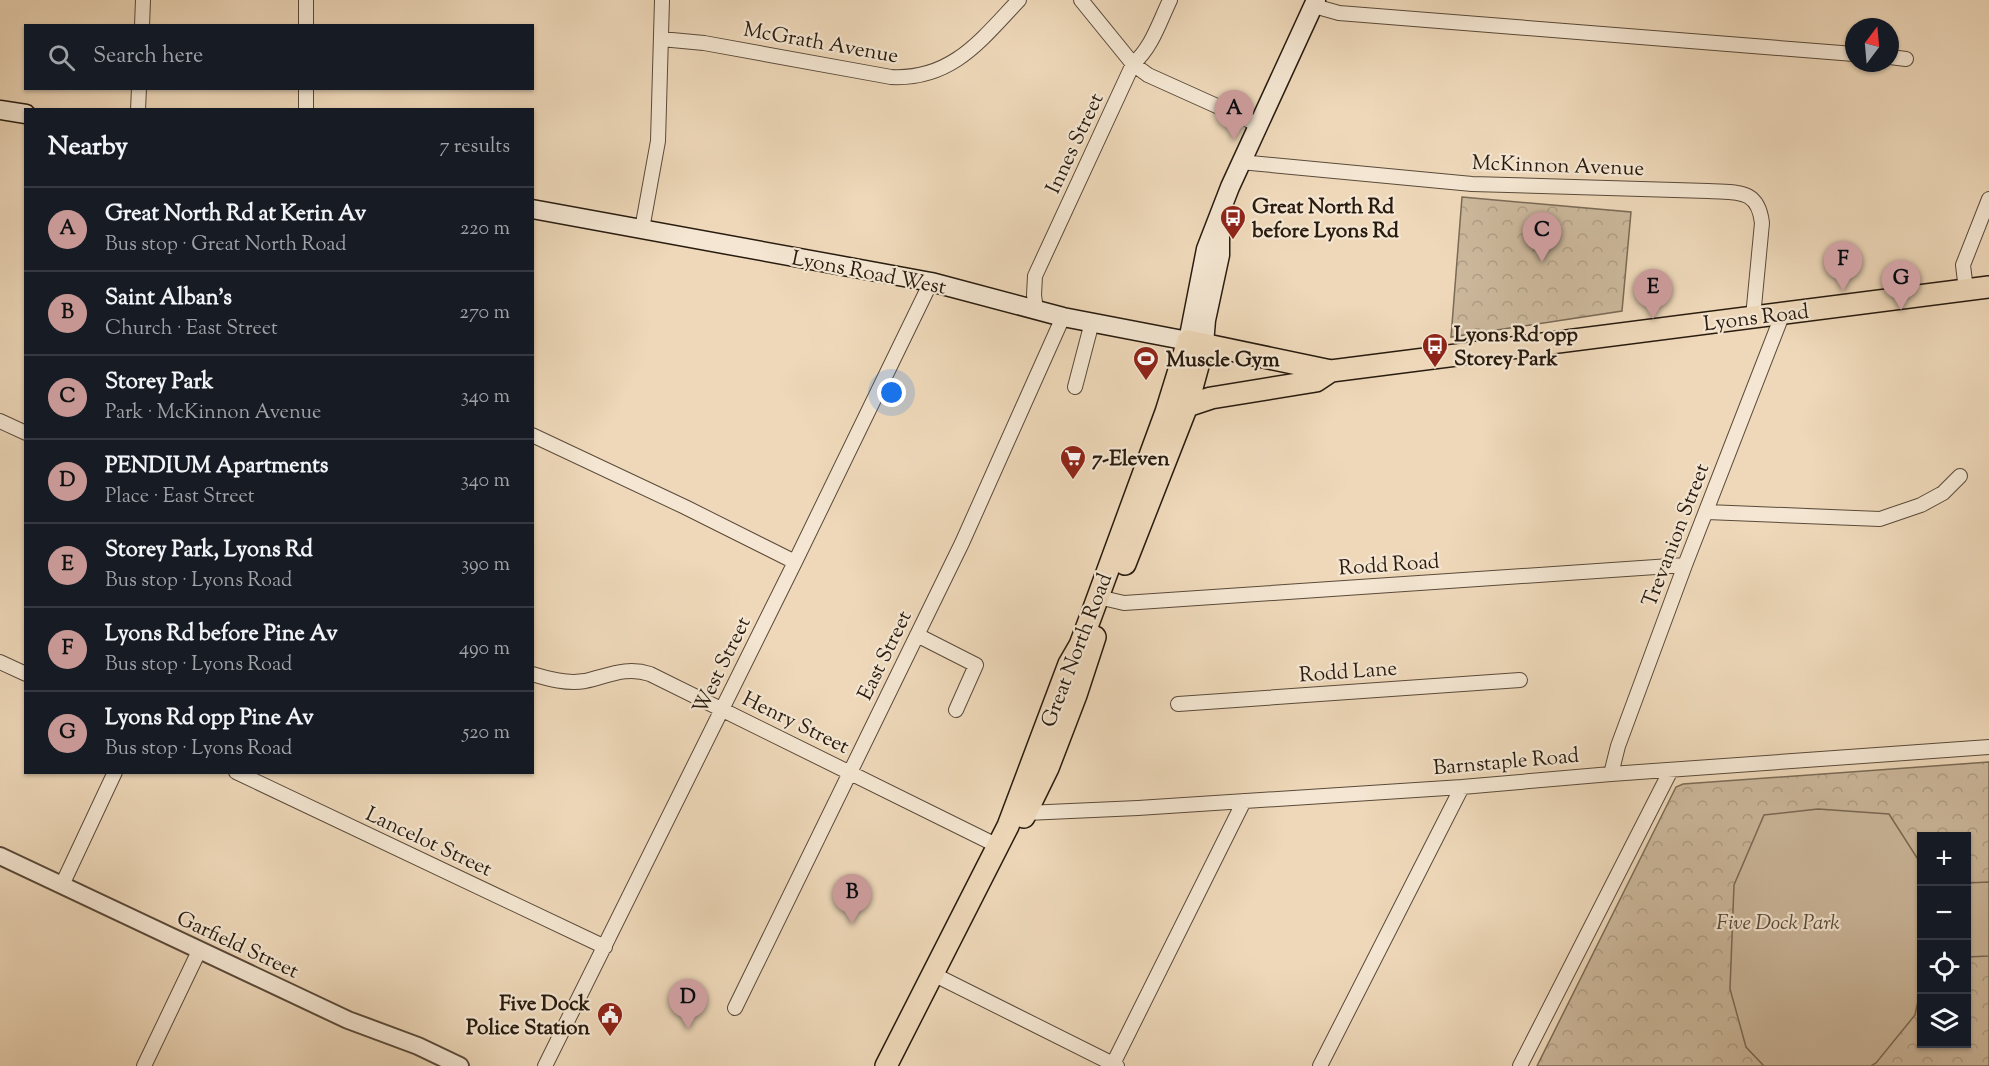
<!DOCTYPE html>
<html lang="en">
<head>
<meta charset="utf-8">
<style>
	body { margin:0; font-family:"Sorts Mill Goudy",serif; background:#20242c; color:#f1f3f6 }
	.controls { position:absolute; right:18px; bottom:18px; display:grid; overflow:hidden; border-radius:0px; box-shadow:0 2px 4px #0004 }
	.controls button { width:54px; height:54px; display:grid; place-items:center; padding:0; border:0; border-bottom:2px solid #363941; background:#171b24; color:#f1f3f6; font:30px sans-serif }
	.compass { position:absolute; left:1845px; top:18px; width:54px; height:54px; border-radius:50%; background:#171b24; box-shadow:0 2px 4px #0004; rotate:16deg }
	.you { position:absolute; left:892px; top:393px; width:21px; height:21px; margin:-15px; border:4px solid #fff; border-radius:50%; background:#1a73e8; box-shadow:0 0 0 9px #1a73e833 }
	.badge { display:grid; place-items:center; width:39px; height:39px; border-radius:50%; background:#c59692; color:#111; font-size:20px; font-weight:700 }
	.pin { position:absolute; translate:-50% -50px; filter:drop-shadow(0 2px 3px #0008) }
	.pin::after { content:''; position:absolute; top:32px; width:21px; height:18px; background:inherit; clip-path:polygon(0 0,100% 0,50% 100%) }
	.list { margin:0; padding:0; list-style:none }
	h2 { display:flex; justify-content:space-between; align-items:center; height:78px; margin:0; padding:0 24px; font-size:26px }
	h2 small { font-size:20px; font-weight:400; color:#9ea1a6 }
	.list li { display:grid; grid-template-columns:39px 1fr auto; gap:18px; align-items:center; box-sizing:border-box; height:84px; padding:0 24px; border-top:2px solid #363941 }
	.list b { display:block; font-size:22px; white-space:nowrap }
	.list p { margin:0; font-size:20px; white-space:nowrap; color:#9ea1a6 }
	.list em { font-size:20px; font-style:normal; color:#9ea1a6 }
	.icon { flex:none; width:33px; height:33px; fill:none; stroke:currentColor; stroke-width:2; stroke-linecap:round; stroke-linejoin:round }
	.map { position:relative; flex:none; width:1989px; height:1066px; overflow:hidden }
	.search { position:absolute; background:#171b24; box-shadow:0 2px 4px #0004; left:24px; top:24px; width:510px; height:66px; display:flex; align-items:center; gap:15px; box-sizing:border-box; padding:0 21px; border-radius:0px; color:#9ea1a6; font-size:22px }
	.panel { position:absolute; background:#171b24; box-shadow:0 2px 4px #0004; left:24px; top:108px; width:510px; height:666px; border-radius:0px }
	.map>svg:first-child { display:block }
	.forest { fill:url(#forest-crowns); stroke:#7a6a56; stroke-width:1.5; fill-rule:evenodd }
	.pitch { fill:#ccb89c; stroke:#7a6a56; stroke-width:1.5 }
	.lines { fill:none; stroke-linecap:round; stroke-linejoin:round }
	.minor-casing { stroke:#5a4a3a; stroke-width:16 }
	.tertiary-casing { stroke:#5a4a3a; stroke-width:20 }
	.secondary-casing { stroke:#281b0f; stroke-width:21 }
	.primary-casing { stroke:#281b0f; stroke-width:24 }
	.minor { stroke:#f4e6d2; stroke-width:14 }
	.tertiary { stroke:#f4e6d2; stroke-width:16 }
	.secondary { stroke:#f4e6d2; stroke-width:18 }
	.primary { stroke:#eed8b9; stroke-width:21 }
	.labels { text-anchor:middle; stroke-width:4.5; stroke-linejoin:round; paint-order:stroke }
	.street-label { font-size:21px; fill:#281b0f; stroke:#f4e6d2 }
	.poi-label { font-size:21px; font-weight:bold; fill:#281b0f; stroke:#f4e6d2; text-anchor:start }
	.park-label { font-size:21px; font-style:italic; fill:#594a39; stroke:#f4e6d2 }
</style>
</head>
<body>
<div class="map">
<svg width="1989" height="1066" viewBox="0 0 1989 1066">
	<defs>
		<pattern id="forest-crowns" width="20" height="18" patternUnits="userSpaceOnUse" patternTransform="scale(1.5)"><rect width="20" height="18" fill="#ccb89c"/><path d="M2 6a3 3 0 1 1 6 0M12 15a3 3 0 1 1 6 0" fill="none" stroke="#af9e85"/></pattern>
	</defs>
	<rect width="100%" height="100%" fill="#eed8b9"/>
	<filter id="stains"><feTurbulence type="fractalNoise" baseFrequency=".00333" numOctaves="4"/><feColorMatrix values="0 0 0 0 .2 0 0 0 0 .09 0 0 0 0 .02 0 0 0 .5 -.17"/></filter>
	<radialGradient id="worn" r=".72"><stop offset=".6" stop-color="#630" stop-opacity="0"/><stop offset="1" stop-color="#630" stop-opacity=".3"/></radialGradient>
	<path class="forest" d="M1462,197L1631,212L1622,311L1451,337Z
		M1989,762V1066H1537L1676,787L1683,784ZM1922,836H1966V1044H1922Z"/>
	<path class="pitch" d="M1818,809L1889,814L1921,864L1922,983L1915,1015L1876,1063L1871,1066H1764L1746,1047L1730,989L1734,885L1764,815Z
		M1989,882V956L1967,957V883Z"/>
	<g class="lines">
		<defs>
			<path id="minor" d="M1081,0L1133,64L1148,75L1259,125
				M1314,6L1339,13L1854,54
				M142,26L143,0
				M306,26V0
				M661,39L704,43L891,77C952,80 981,40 1019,0
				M1890,57L1906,59
				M138,110L139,88
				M306,110V88
				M1240,162L1472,184L1708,191C1737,193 1758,188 1762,223L1753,317
				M642,229L658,141L662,0
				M1966,290L1963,265L1989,199
				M1036,310L1034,295L1035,276L1133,64C1152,47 1159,23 1170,0
				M1075,387L1092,322
				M0,421L26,433
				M532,435L685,507L795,562
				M1707,512L1880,519L1921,505L1943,493L1960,476
				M1098,597L1124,603L1685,565
				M917,635L976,665L956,710
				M0,662L26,674
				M532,674C549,679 567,684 585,681C608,676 626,666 650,674L998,846
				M1178,704L1520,680
				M236,772L605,947
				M1611,774L1618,746L1685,565L1783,313
				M1026,813L1138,808L1462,787L1611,774L1989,747
				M62,885L115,772
				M933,974L1117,1066
				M735,1008L962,543L1063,317
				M144,1066L199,951
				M545,1066L795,562L931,282
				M1112,1066L1244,801
				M1320,1066L1462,787
				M1520,1066L1671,770"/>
			<path id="tertiary" d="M0,856L348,1020L418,1046L460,1066"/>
			<path id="secondary" d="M0,110L26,114
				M532,209L931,282L1063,317L1188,341L1206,249L1230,187L1316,0
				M1204,344L1206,320L1220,255V224"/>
			<path id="primary" d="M1187,406L1211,398L1316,381L1331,371
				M1125,564L1187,406L1204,344
				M1024,817L1048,768L1076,695L1095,637
				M886,1066L1008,826L1069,664L1080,645L1091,616L1166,412L1188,341L1331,371L1989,287"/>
		</defs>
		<use href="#minor" class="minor-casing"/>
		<use href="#tertiary" class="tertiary-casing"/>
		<use href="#secondary" class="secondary-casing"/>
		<use href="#primary" class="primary-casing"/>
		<use href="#minor" class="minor"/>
		<use href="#tertiary" class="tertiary"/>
		<use href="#secondary" class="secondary"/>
		<use href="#primary" class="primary"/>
	</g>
	<defs>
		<symbol id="bus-pin" viewBox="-11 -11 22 30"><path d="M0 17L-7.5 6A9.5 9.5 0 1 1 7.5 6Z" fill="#8f2418" stroke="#f4e6d2"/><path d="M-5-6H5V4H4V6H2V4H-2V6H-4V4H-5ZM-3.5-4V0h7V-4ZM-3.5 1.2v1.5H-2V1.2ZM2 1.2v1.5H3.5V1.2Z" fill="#fff"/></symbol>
		<symbol id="stadium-pin" viewBox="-11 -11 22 30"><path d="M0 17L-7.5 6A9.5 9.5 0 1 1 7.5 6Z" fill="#8f2418" stroke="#f4e6d2"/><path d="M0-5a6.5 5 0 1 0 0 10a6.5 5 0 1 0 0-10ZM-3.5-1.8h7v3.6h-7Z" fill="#fff"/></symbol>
		<symbol id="supermarket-pin" viewBox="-11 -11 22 30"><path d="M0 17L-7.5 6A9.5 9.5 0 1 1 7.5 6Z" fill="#8f2418" stroke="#f4e6d2"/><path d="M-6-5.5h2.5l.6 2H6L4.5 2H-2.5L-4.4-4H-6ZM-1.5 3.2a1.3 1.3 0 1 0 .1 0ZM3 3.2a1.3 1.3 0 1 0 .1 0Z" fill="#fff"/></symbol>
		<symbol id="civic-pin" viewBox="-11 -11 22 30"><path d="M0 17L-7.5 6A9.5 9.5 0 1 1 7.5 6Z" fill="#8f2418" stroke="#f4e6d2"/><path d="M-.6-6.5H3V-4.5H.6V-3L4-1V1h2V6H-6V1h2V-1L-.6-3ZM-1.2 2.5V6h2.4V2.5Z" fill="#fff"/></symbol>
	</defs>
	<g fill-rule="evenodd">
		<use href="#bus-pin" x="1218" y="203" width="30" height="40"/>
		<use href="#bus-pin" x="1420" y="331" width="30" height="40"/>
		<use href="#stadium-pin" x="1131" y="344" width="30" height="40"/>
		<use href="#supermarket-pin" x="1058" y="443" width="30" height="40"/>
		<use href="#civic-pin" x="595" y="1000" width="30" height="40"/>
	</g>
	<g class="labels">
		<g class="street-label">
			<text transform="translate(821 42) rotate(10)" y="7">McGrath Avenue</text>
			<text transform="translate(1074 143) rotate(-65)" y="7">Innes Street</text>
			<text transform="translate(1558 165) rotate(2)" y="7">McKinnon Avenue</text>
			<text transform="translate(869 272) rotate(11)" y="7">Lyons Road West</text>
			<text transform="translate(1756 317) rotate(-7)" y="7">Lyons Road</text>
			<text transform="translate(1675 535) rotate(-69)" y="7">Trevanion Street</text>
			<text transform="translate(1389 564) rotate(-4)" y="7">Rodd Road</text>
			<text transform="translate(1076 650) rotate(-69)" y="7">Great North Road</text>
			<text transform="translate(884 655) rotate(-64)" y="7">East Street</text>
			<text transform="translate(721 665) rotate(-64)" y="7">West Street</text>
			<text transform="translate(1348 671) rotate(-4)" y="7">Rodd Lane</text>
			<text transform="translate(796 722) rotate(26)" y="7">Henry Street</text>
			<text transform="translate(1506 761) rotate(-5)" y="7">Barnstaple Road</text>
			<text transform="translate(429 841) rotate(25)" y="7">Lancelot Street</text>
			<text transform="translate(238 944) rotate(25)" y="7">Garfield Street</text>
		</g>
		<g class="poi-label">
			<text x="1252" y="213">Great North Rd<tspan x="1252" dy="24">before Lyons Rd</tspan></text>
			<text x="1454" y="341">Lyons Rd opp<tspan x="1454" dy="24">Storey Park</tspan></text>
			<text x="1166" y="366">Muscle Gym</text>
			<text x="1092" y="465">7-Eleven</text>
			<text x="590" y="1010" text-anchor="end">Five Dock<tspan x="590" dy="24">Police Station</tspan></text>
		</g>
		<g class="park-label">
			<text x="1778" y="929">Five Dock Park</text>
		</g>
	</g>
	<rect width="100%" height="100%" filter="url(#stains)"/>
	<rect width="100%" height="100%" fill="url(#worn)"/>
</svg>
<div class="controls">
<button>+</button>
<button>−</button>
<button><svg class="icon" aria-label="locate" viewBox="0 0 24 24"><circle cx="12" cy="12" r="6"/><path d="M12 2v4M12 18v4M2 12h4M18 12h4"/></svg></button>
<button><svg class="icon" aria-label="layers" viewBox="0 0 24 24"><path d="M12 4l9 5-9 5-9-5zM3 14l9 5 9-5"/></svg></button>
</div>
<svg class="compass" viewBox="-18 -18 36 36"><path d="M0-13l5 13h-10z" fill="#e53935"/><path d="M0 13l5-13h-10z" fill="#9ea1a6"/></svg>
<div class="you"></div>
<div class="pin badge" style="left:1234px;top:140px">A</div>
<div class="pin badge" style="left:852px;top:924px">B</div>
<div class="pin badge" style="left:1542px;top:262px">C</div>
<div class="pin badge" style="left:688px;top:1029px">D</div>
<div class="pin badge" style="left:1653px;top:319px">E</div>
<div class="pin badge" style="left:1843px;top:291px">F</div>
<div class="pin badge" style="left:1901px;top:310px">G</div>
<div class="search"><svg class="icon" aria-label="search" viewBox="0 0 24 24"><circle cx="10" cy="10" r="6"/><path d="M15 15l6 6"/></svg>Search here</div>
<section class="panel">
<h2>Nearby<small>7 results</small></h2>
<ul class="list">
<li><span class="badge">A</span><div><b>Great North Rd at Kerin Av</b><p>Bus stop · Great North Road</p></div><em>220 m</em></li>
<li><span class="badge">B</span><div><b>Saint Alban's</b><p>Church · East Street</p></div><em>270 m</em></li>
<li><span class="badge">C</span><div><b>Storey Park</b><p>Park · McKinnon Avenue</p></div><em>340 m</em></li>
<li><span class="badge">D</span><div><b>PENDIUM Apartments</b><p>Place · East Street</p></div><em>340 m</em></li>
<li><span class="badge">E</span><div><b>Storey Park, Lyons Rd</b><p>Bus stop · Lyons Road</p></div><em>390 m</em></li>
<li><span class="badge">F</span><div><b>Lyons Rd before Pine Av</b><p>Bus stop · Lyons Road</p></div><em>490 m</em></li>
<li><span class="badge">G</span><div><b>Lyons Rd opp Pine Av</b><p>Bus stop · Lyons Road</p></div><em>520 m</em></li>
</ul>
</section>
</div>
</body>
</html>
